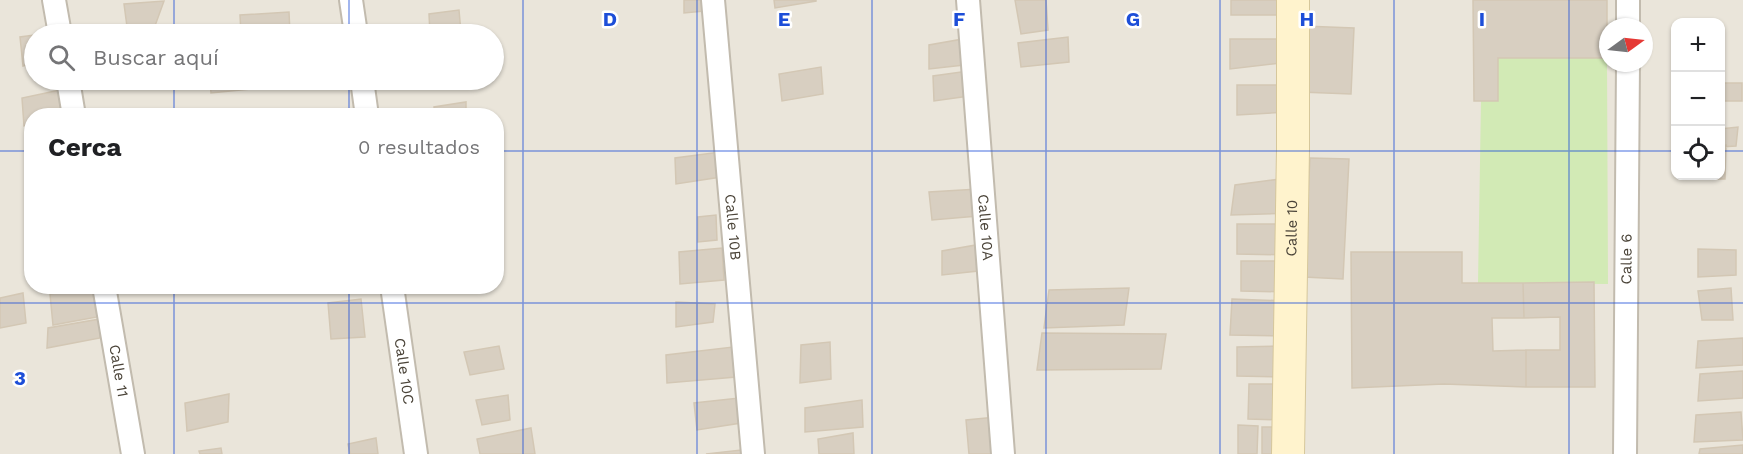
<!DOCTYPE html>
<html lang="es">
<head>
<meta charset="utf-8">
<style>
	body { margin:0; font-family:"Work Sans",sans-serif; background:#f2f2f2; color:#202124 }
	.controls { position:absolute; right:18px; top:18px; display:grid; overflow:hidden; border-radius:12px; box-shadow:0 2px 4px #0004 }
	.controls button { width:54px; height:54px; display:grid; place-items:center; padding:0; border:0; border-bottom:2px solid #e0e0e0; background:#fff; color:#202124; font:30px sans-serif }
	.compass { position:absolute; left:1599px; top:18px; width:54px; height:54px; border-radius:50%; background:#fff; box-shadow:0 2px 4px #0004; rotate:75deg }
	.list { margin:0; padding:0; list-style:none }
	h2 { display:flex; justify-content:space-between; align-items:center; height:78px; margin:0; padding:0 24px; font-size:26px }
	h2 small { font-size:20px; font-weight:400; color:#757577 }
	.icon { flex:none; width:33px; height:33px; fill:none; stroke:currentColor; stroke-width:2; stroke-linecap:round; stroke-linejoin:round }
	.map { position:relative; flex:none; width:1743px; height:454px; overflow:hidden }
	.search { position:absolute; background:#fff; box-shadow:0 2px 4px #0004; left:24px; top:24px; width:480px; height:66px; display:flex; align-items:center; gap:15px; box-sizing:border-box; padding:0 21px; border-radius:33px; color:#757577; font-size:22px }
	.panel { position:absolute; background:#fff; box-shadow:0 2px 4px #0004; left:24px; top:108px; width:480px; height:186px; border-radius:24px }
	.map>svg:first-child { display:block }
	.residential { fill:#eae5da; fill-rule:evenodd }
	.green { fill:#d2eab5 }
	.building { fill:#d8cfc1; stroke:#d3c7b4; stroke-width:1.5 }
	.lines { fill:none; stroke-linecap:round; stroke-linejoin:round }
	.street-casing { stroke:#c2bbae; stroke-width:26 }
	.secondary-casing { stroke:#d6c79b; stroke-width:34 }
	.street { stroke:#fff; stroke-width:22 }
	.secondary { stroke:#fff3cd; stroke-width:32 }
	.grid { fill:none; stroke:#1d4ed8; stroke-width:1.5; stroke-opacity:0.55 }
	.labels { text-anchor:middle; stroke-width:5; stroke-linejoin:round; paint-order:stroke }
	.street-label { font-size:15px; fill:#4b4439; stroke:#fff }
	.grid-label { font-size:20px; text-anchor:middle; font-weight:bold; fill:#1d4ed8; stroke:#fff; stroke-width:5; stroke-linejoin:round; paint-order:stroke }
</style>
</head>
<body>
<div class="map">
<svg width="1743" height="454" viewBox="0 0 1743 454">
	<rect width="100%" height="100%" fill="#f6f3ec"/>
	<path class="residential" d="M0,0H1743V454H0ZM1676,22H1720V176H1676ZM1608,27H1644V63H1608ZM34,34H494V80H34ZM32,116H496V286H32Z"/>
	<path class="green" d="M1498,58H1607L1608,284L1478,283L1481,101H1498Z"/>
	<path class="building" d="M684,0H703L704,11L684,13Z
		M774,0H816V1L775,8Z
		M1015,0H1046L1048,30L1021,34Z
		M1231,0H1282V15H1231Z
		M1473,0H1607V58H1498V101H1474Z
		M164,1L152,34H128L124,4Z
		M459,10L461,33L430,34L429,14Z
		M289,12L290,34H241L240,15Z
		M1303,26L1354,28L1351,94L1300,92Z
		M34,35V63L23,66L20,37Z
		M1068,37L1069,62L1021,67L1018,43Z
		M963,39L964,65L929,69V45Z
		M1230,39H1282L1281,63L1230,69Z
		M821,67L823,94L782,101L779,74Z
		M968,71L969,96L934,101L933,76Z
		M210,80H309V83L211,93Z
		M1720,83H1742V101H1720Z
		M1237,85H1288L1287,112L1237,115Z
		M65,89L69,116H32V125L24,126L22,98Z
		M466,102V116H435L434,107Z
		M1738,127L1736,146L1720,147V129Z
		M1726,145L1725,179H1705L1706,176H1720V147Z
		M720,152L721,177L676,184L675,158Z
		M1310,158L1349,159L1343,279L1304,277Z
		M1288,178L1291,213L1231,215L1235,185Z
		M978,189V216L932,220L929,192Z
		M716,215L717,240L698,242V217Z
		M1237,224H1289L1290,255L1237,254Z
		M976,245L978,271L942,275V251Z
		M722,248L724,280L680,284L679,252Z
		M1698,249L1736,250V275L1698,277Z
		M1351,252H1462V283H1523L1524,318H1492L1493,351L1526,350V387L1444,384L1352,388Z
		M1241,261H1287L1288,292L1241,291Z
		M1594,282L1595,387H1526V350H1560V317L1524,318L1523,283Z
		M93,286L97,317L53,325L50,294Z
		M1129,288L1124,325L1044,328L1049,290Z
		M1731,288L1733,320H1702L1698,291Z
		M23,293L26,323L0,328V298Z
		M361,299L365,337L331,339L328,303Z
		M1232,299L1288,301L1287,336L1230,335Z
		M676,302L715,304L713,322L676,327Z
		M100,319V338L47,348L48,328Z
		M1042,333L1166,334L1161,369L1037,370Z
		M1743,338V365L1696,368L1698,341Z
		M830,342L831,379L800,383L801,345Z
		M499,346L504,369L470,375L464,352Z
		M1283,346L1284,377L1237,376V347Z
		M733,347L736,377L667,383L666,355Z
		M1743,371V398L1698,401L1700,374Z
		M1249,384H1287L1286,420L1248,419Z
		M229,394L228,422L187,431L185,403Z
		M508,395L510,420L482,425L476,400Z
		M739,398L741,423L697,430L694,403Z
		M862,400L863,427L805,432V408Z
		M1741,412L1743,440L1694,442L1696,415Z
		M996,417L998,454H969L966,420Z
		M1238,425L1258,426L1257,454H1238Z
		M1262,427H1282L1281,454H1262Z
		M531,428L535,454H480L477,439Z
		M853,433L854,454H819L818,439Z
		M376,438L378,454H350L348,444Z
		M1743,445V454H1699L1700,449Z
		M221,448L222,454H200L199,451Z
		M741,450V454H706Z"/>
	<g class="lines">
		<defs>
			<g id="street">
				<path d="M54,0L60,34"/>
				<path d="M351,0L356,34"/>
				<path id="s1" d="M713,0L753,454"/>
				<path id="s2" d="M968,0L1003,454"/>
				<path d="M1628,27V0"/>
				<path d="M68,80L74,116"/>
				<path d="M362,80L367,116"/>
				<path id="s3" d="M104,286L133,454"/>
				<path id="s4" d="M392,286L416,454"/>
				<path id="s5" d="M1625,454L1628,63"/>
			</g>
			<g id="secondary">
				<path id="s6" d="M1288,454L1293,149V0"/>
			</g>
		</defs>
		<use href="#street" class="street-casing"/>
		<use href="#secondary" class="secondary-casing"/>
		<use href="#street" class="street"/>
		<use href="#secondary" class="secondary"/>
	</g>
	<path class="grid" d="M174,0V34M349,0V34M523,0V454M697,0V454M872,0V454M1046,0V454M1220,0V454M1394,0V454M1569,0V454M174,80V116M349,80V116M0,151H32M496,151H1676M1720,151H1743M174,286V454M349,286V454M0,303H1743"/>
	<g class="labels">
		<g class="street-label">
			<text dy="5" stroke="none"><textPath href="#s1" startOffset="228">Calle 10B</textPath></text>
			<text dy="5" stroke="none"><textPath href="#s2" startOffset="228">Calle 10A</textPath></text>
			<text dy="5" stroke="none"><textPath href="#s6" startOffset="226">Calle 10</textPath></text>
			<text dy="5" stroke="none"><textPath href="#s5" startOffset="195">Calle 6</textPath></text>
			<text dy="5" stroke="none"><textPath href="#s3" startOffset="86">Calle 11</textPath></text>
			<text dy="5" stroke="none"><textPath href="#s4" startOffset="86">Calle 10C</textPath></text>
		</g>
	</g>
	<g class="grid-label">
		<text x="610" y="26">D</text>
		<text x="784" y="26">E</text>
		<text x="959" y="26">F</text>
		<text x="1133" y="26">G</text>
		<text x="1307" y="26">H</text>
		<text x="1482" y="26">I</text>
		<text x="20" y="385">3</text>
	</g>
</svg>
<div class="controls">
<button>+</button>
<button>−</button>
<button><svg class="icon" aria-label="locate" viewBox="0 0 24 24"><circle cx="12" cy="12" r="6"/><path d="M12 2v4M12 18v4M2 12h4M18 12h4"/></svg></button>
</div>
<svg class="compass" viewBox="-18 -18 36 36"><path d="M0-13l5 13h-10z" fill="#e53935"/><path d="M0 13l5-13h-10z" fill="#757577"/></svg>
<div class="search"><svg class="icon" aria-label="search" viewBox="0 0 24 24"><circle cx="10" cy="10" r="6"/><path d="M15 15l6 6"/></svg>Buscar aquí</div>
<section class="panel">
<h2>Cerca<small>0 resultados</small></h2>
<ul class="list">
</ul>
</section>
</div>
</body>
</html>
